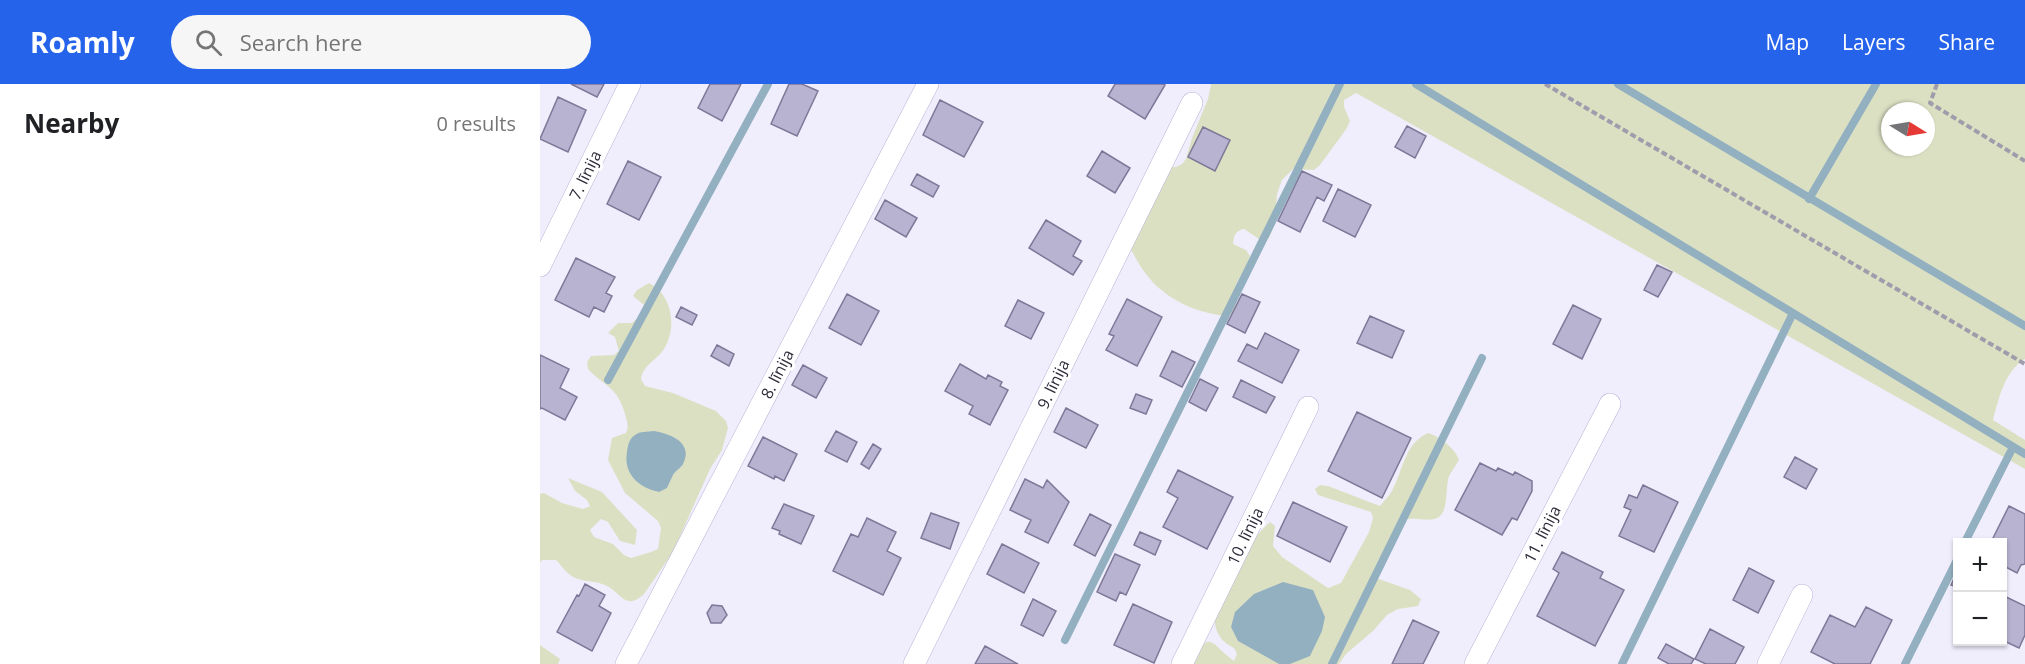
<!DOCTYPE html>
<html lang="en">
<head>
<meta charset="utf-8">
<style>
	body { margin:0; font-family:"Open Sans",sans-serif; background:#f6f6f6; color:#202124 }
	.controls { position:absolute; right:18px; bottom:18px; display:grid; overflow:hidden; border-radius:0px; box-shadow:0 2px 4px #0004 }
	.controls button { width:54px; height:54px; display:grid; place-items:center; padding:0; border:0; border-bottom:2px solid #e0e0e0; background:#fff; color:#202124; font:30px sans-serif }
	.compass { position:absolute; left:1341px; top:18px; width:54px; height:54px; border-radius:50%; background:#fff; box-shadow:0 2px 4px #0004; rotate:101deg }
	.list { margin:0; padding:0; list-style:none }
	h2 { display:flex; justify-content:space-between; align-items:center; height:78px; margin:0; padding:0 24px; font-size:26px }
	h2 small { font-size:20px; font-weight:400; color:#757577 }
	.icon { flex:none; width:33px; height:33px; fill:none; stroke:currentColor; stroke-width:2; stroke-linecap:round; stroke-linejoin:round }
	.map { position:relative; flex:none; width:1485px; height:580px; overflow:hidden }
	header { display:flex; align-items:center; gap:36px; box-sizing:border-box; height:84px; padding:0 30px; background:#2563eb; color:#fff }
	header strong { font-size:28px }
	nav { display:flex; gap:33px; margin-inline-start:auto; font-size:21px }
	.search { width:420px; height:54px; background:#f6f6f6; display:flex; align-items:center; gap:15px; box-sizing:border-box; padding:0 21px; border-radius:33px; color:#757577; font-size:22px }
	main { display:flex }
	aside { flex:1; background:#fff }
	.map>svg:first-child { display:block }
	.green { fill:#dce0c3; fill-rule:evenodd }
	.water { fill:#93b0c1 }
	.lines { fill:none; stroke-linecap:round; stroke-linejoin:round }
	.stream { stroke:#93b0c1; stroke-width:8 }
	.building { fill:#b8b3d0; stroke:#7d7898; stroke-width:1.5 }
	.street-casing { stroke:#b8b3d6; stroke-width:22 }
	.path { stroke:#9f9dab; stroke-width:4; stroke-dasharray:6 3; stroke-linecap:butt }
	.street { stroke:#fff; stroke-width:21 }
	.labels { text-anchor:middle; stroke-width:6; stroke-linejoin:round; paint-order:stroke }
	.street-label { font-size:16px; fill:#2d2b39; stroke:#fff }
</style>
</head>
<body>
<header>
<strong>Roamly</strong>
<div class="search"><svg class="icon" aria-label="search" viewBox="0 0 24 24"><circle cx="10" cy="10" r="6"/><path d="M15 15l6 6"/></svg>Search here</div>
<nav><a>Map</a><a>Layers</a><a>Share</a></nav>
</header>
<main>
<aside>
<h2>Nearby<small>0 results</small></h2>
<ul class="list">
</ul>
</aside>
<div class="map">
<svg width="1485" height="580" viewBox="0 0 1485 580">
	<rect width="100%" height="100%" fill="#f0eefd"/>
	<path class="green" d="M671,0H1485V275C1464,288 1459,314 1453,336L1485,356V385L816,9L804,16V23L810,37L807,44L780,81L774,86L753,85L742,96L737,110L735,140L729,154L722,157L704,145C695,147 694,151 693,160L706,166L710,172L705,185L697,198L696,220L694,228L688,232C658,230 624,215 606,190C600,183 596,174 591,166L629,83H636L642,80L646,75L652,54L668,15ZM1350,27H1386V63H1350Z
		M109,199C133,211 137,244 124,265C116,277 103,281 101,295L105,302L133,309L176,327L186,337L188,344L182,366L170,385L133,468L104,510C85,528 80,507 65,501C54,496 37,498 29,490C24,486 20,480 16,476H2L0,479V410L4,409L22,419L43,425L50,422L47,416L35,407L28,394L62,408L97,446L95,461L80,457L68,438L61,435L50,446L54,453L73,460L84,471L91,474L111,468L118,465L121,444L118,437L85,409L68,376L72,354L86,349C89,342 87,338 85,330C77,302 65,303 48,285L47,278L51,272L74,271L79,267L75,253L68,249L78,239H92L103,229L104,221L93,212L97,206ZM98,349L143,380L133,390L127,404L89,360L92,354Z
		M888,349C899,352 915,364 919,376C916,381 912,387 909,392C905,404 909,425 899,433C886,441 868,427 855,443L836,494L870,506L881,515L878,522L858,525L847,531L833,547L806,570L799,580H650C670,544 669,558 694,577L697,570L694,564C680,558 673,545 675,530C676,523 682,515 685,509C698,483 708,457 730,438L735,442L733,462L742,473L788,504L801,499L829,448L833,434L831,428L778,411L775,405L780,401L788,402L840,422C843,418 847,414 850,410C863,390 863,360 888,349Z
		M0,561L20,575L18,580H0Z"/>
	<path class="water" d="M114,347C130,350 154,358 143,380C141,384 135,387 133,391C131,395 129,400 127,404L119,408C99,404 83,390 87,368C88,361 89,355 95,351C100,347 107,348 114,347Z
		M743,498L773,506L785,533L782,547L770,572L750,580H739L698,557L691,543L695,528L714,510Z"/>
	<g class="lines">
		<path class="stream" d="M876,0L1485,370
			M1078,0L1485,242
			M1269,115L1336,0
			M68,296L228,0
			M1425,458L1473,363
			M525,556L800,0
			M792,580L942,274
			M1082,580L1253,229
			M1365,580L1418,474"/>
	</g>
	<path class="building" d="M31,0H64L57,13Z
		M170,0H201L182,37L158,24Z
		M249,0H262L278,7L257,52L231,40Z
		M575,0H623L625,1L605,35L568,12Z
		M18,13L46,26L28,68L0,55Z
		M400,16L443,38L424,73L383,51Z
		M867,42L886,52L875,74L855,63Z
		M663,43L690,56L675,87L648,73Z
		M562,67L590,84L575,109L547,92Z
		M88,77L121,93L99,136L67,120Z
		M762,87L792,101L784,117L777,113L760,148L738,137Z
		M377,90L399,102L393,113L371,101Z
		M798,105L831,121L815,153L783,137Z
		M345,116L377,134L366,153L335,135Z
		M506,136L541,157L533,172L542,177L533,191L489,164Z
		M36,174L75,193L66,209L72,212L64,228L54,223L49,233L15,216Z
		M1117,181L1132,188L1118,213L1104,206Z
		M307,210L339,227L321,261L289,244Z
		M702,210L720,218L705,249L687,240Z
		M587,215L622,233L597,282L566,266L574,252L569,250Z
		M478,216L504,229L491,255L465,242Z
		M1033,221L1061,235L1042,275L1013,260Z
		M141,223L157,231L152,241L136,233Z
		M830,232L864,247L852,274L817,259Z
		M725,249L759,266L742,299L698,277L707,260L717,265Z
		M177,261L194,270L189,282L171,272Z
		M632,267L655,278L642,303L620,292Z
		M0,271L29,285L20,304L37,313L25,336L2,324L0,325Z
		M420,280L446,295L448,291L462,298L460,302L468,306L450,341L429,330L433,322L405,307Z
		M263,281L287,294L276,314L252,301Z
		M660,295L678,304L666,327L649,318Z
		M701,296L735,313L726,329L693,313Z
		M596,310L612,316L606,330L590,324Z
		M526,324L558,341L546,364L514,348Z
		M817,328L871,354L842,414L788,387Z
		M296,347L317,358L307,378L285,367Z
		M223,353L257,370L244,397L235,392L234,395L208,382Z
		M333,360L341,365L329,385L321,380Z
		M1255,373L1277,385L1266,405L1244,393Z
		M940,379L956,387L958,384L973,391L975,388L992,397V407L977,436L972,434L962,451L915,426Z
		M638,386L693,413L667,465L623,443L638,414L627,408Z
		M485,395L503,404L507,396L529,418L508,459L485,448L491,436L470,426Z
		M1103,401L1138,418L1114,468L1079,452L1091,426L1084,423L1089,411L1097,414Z
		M753,418L807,443L790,478L737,452Z
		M244,420L274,432L261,460L239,450L240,447L232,444Z
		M1469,422L1485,430V480L1481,481L1477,489L1462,481V458H1451Z
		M391,429L419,439L410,465L381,454Z
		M550,430L571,441L555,472L534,461Z
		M327,434L356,448L347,467L361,474L343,511L293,487L311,450L318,453Z
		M600,448L621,457L615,471L594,461Z
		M462,460L499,479L484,509L447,490Z
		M1022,468L1063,488L1060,494L1084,506L1055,562L997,532L1019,489L1013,485Z
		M575,470L600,481L586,511L580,508L576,517L557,508Z
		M1209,484L1234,497L1218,529L1193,516Z
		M1418,486V503L1411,501Z
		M45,500L65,511L59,522L71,529L52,567L17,548L37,511L39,512Z
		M1462,511L1485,522V551L1479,564L1462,556Z
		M493,515L516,527L503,552L481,541Z
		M593,520L632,538L614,579L574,561Z
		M172,521L182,522L187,531L181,539H171L167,529Z
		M1326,523L1352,536L1330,580H1295L1271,568L1290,531L1315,543Z
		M873,536L899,548L883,580H852Z
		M1170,545L1204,563L1195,580H1166L1155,575Z
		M1126,560L1154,575L1151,580H1129L1118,574Z
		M445,562L478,580H435Z"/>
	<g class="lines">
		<defs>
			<path id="street" d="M0,182L90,0
				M86,580L388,0
				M374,580L652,19
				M642,580L768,323
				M935,580L1070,320
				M1228,580L1262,511"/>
		</defs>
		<use href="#street" class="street-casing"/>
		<path class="path" d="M1005,0L1485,280
			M1397,0L1390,19L1485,77"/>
		<use href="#street" class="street"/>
	</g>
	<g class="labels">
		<g class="street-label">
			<text transform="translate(45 91) rotate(-64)" y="6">7. līnija</text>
			<text transform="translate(237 290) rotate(-63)" y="6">8. līnija</text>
			<text transform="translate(513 300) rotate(-64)" y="6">9. līnija</text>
			<text transform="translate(1002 450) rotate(-63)" y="6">11. līnija</text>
			<text transform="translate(705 452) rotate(-64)" y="6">10. līnija</text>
		</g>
	</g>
</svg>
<div class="controls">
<button>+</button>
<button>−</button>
</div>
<svg class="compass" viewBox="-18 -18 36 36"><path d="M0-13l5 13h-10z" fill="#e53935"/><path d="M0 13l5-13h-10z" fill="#757577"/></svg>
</div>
</main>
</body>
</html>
